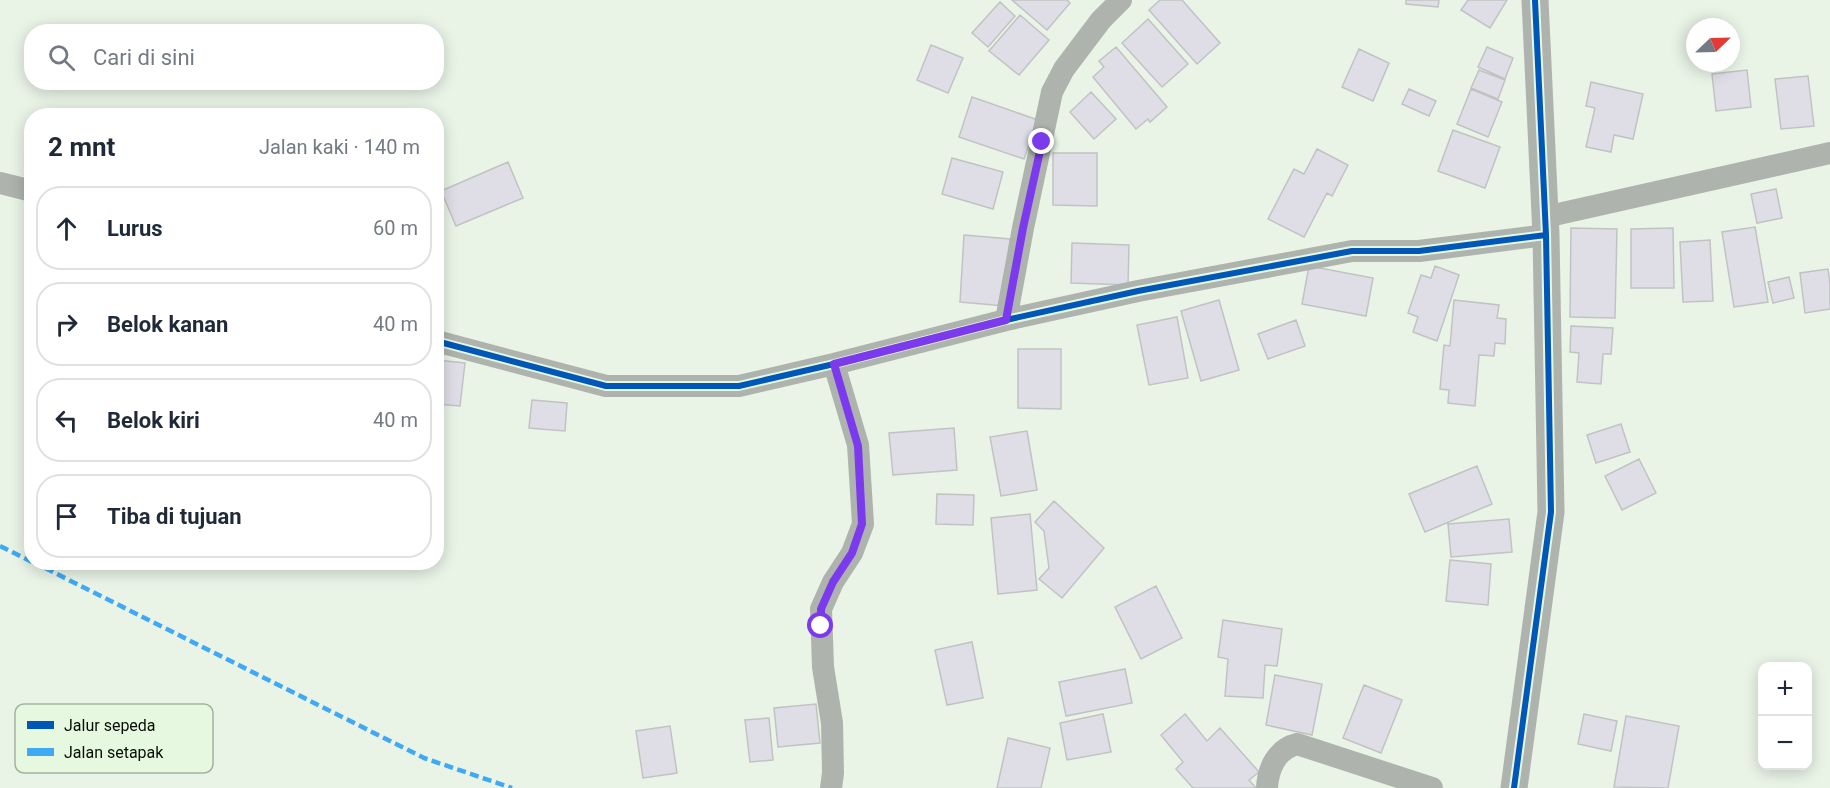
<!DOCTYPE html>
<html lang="id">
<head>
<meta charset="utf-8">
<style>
	body { margin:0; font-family:Roboto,sans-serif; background:#f2f2f3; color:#1f2937 }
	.controls { position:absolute; right:18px; bottom:18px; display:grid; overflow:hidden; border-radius:12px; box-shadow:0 3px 15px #0003 }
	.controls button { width:54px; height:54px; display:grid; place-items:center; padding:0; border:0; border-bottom:2px solid #e0e1e3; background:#fff; color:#1f2937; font:30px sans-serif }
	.compass { position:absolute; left:1686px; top:18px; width:54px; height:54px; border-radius:50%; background:#fff; box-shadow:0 3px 15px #0003; rotate:67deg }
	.stop { position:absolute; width:18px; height:18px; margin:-14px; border:4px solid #7c3aed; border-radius:50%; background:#fff }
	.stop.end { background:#7c3aed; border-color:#fff; box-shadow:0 2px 6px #0008 }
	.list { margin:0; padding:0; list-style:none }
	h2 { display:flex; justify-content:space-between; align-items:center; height:78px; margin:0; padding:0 24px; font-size:26px }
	h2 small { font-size:20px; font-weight:400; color:#747a83 }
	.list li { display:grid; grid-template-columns:39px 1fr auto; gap:18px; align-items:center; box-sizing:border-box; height:84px; margin:0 12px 12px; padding:0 12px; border:2px solid #e0e1e3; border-radius:24px }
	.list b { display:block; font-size:22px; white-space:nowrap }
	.list em { font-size:20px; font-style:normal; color:#747a83 }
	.icon { flex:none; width:33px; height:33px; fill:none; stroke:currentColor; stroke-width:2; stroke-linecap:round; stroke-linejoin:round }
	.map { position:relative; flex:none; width:1830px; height:788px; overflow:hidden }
	.search { position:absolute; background:#fff; box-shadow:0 3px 15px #0003; left:24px; top:24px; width:420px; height:66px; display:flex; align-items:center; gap:15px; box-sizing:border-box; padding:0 21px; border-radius:24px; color:#747a83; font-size:22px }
	.panel { position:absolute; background:#fff; box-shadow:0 3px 15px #0003; left:24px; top:108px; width:420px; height:462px; border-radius:24px }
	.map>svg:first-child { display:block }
	.building { fill:#dfdee7; stroke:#c1c3c3; stroke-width:1.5 }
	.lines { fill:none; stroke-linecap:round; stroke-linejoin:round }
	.minor { stroke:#afb3ae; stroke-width:22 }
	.tertiary { stroke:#afb3ae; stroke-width:27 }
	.quiet { stroke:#3fa9f5; stroke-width:4.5; stroke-dasharray:9 4.5; stroke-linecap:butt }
	.cycleway-casing { stroke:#e6f9e0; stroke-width:10 }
	.cycleway { stroke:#0057b8; stroke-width:6 }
	.route { stroke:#7c3aed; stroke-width:8 }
	.key { fill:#e6f9e0; stroke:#a3b29f; stroke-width:1.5 }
	.key-label { font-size:16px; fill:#080e07 }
</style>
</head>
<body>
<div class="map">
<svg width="1830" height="788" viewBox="0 0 1830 788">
	<rect width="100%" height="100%" fill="#e9f3e6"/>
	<path class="building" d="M1012,0H1067L1070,3L1047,30Z
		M1160,0H1182L1220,43L1197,64L1149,10Z
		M1406,0H1439L1438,7L1406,4Z
		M1468,0H1507L1490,28L1461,10Z
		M1000,2L1015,16L988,47L972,33Z
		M1020,15L1049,40L1019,75L989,51Z
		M1148,19L1188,64L1162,87L1122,43Z
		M931,45L963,58L948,93L917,80Z
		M1116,47L1167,107L1150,122L1148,119L1136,129L1093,77L1104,67L1099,61Z
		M1487,47L1513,58L1505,79L1478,67Z
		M1359,49L1389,63L1373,101L1342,87Z
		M1479,70L1505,80L1498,99L1471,88Z
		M1747,70L1751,107L1716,111L1712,74Z
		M1808,76L1814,126L1781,129L1775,79Z
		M1591,82L1643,94L1633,139L1614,135L1611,152L1586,147L1595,108L1586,106Z
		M1409,89L1436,101L1429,116L1402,104Z
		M1471,89L1502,102L1488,137L1457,124Z
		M1091,92L1116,119L1094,139L1070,112Z
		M972,97L1038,120L1024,159L959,137Z
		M1453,130L1500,147L1485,188L1438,171Z
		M1317,149L1348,165L1332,196L1327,193L1304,237L1268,219L1294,169L1304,174Z
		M1053,153H1097V206L1053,205Z
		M952,158L1003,172L993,209L942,194Z
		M508,162L523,198L456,226L441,191Z
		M1776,189L1782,218L1757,223L1751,194Z
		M1755,227L1768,302L1734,307L1722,232Z
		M1571,228L1617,229L1615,318L1570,317Z
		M1673,228L1674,288H1631V229Z
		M964,235L1010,239L1005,306L960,302Z
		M1710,240L1713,301L1683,302L1680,242Z
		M1072,243L1129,245L1128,285L1071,283Z
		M1309,266L1373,278L1366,316L1302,304Z
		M1435,266L1459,275L1437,341L1413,332L1418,317L1408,313L1421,275L1431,278Z
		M1828,269L1830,284V309L1805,313L1800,273Z
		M1789,277L1794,298L1773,303L1768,282Z
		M1219,300L1239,370L1201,381L1181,311Z
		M1454,300L1499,305L1497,318L1506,319L1505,344L1495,343L1494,356L1479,355L1475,406L1448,403L1449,390L1440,389L1444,345L1450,346Z
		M1177,317L1188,378L1149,385L1137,325Z
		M1296,320L1305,346L1268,359L1258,334Z
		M1571,326L1613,328L1611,354H1603L1601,384L1577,382L1579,353L1570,352Z
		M1018,349H1061V409L1018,408Z
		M436,360L465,363L460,406L436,404Z
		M532,400L567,403L565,431L529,428Z
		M1621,424L1630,452L1596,463L1587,435Z
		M954,428L957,470L893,475L889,433Z
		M1027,431L1037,490L1001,496L990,437Z
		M1639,459L1656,493L1622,510L1605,476Z
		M1477,466L1492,504L1425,532L1409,494Z
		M937,494L974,495L973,525L936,524Z
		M1054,501L1104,548L1062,598L1039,579L1049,568L1044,531L1035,522Z
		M1030,514L1037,590L998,594L991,518Z
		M1509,519L1512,552L1451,557L1448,524Z
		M1450,560L1491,564L1488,605L1446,601Z
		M1156,586L1182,638L1141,659L1115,607Z
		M1223,620L1282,629L1277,666L1265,665L1263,698L1225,696L1228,659L1218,657Z
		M972,642L983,698L947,705L935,650Z
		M1125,669L1132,703L1066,716L1059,682Z
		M1275,675L1322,684L1312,735L1266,725Z
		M1364,685L1402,700L1381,753L1343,738Z
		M816,704L820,743L778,747L774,708Z
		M1103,714L1111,752L1067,760L1060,723Z
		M1185,714L1207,741L1220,728L1259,772L1249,780L1256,788H1193L1176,769L1183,762L1161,735Z
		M1584,714L1617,721L1611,751L1578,744Z
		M1626,716L1679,726L1668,788L1614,787Z
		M769,718L773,760L750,762L745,720Z
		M670,726L677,773L643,778L636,731Z
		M1008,738L1050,748L1041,788H997Z"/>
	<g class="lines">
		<path class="minor" d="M0,183L32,191
			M1545,217L1830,153
			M1006,320L1023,228L1052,92L1064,69L1101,20L1121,0
			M436,341L606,386H739L834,364L1006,320L1138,291L1352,251H1419L1546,235
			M831,788L833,773L832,723L823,667L821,609L833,582L852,553L863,524L858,445L834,364
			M1267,788C1268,768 1277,749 1297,744L1432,788"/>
		<path class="tertiary" d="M1514,788L1551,512L1546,235L1535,0"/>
		<path class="quiet" d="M0,546L32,562
			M33,562L424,758L512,788"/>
		<defs>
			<path id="cycleway" d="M436,341L606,386H739L834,364L1006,320L1138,291L1352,251H1419L1546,235
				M1514,788L1551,512L1546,235L1535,0"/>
		</defs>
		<use href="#cycleway" class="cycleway-casing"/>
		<use href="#cycleway" class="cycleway"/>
	</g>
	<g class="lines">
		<path class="route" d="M821,626V609L833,582L852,553L862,524L858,446L834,364L1006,320L1023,228L1042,142"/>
	</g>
	<rect x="15" y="704" width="198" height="69" rx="9" class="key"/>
	<rect x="27" y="721" width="27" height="8" fill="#0057b8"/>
	<rect x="27" y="748" width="27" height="8" fill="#3fa9f5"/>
	<g class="key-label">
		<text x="64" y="731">Jalur sepeda</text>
		<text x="64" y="758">Jalan setapak</text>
	</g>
</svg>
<div class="controls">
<button>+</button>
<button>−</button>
</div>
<svg class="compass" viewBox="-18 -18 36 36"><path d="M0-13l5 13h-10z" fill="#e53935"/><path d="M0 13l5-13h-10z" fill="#747a83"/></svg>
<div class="stop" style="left:821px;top:626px"></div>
<div class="stop end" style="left:1042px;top:142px"></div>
<div class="search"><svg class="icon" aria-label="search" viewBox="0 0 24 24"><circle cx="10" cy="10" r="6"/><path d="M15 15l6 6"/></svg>Cari di sini</div>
<section class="panel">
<h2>2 mnt<small>Jalan kaki · 140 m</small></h2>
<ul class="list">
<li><svg class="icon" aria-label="ahead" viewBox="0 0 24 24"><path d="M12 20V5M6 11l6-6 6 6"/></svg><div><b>Lurus</b></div><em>60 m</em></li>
<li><svg class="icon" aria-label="right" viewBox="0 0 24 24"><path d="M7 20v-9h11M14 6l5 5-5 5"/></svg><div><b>Belok kanan</b></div><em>40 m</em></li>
<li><svg class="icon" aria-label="left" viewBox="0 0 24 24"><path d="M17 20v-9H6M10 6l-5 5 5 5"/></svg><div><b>Belok kiri</b></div><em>40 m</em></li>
<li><svg class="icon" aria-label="arrive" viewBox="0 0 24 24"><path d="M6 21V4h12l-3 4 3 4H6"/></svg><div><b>Tiba di tujuan</b></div></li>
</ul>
</section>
</div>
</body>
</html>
